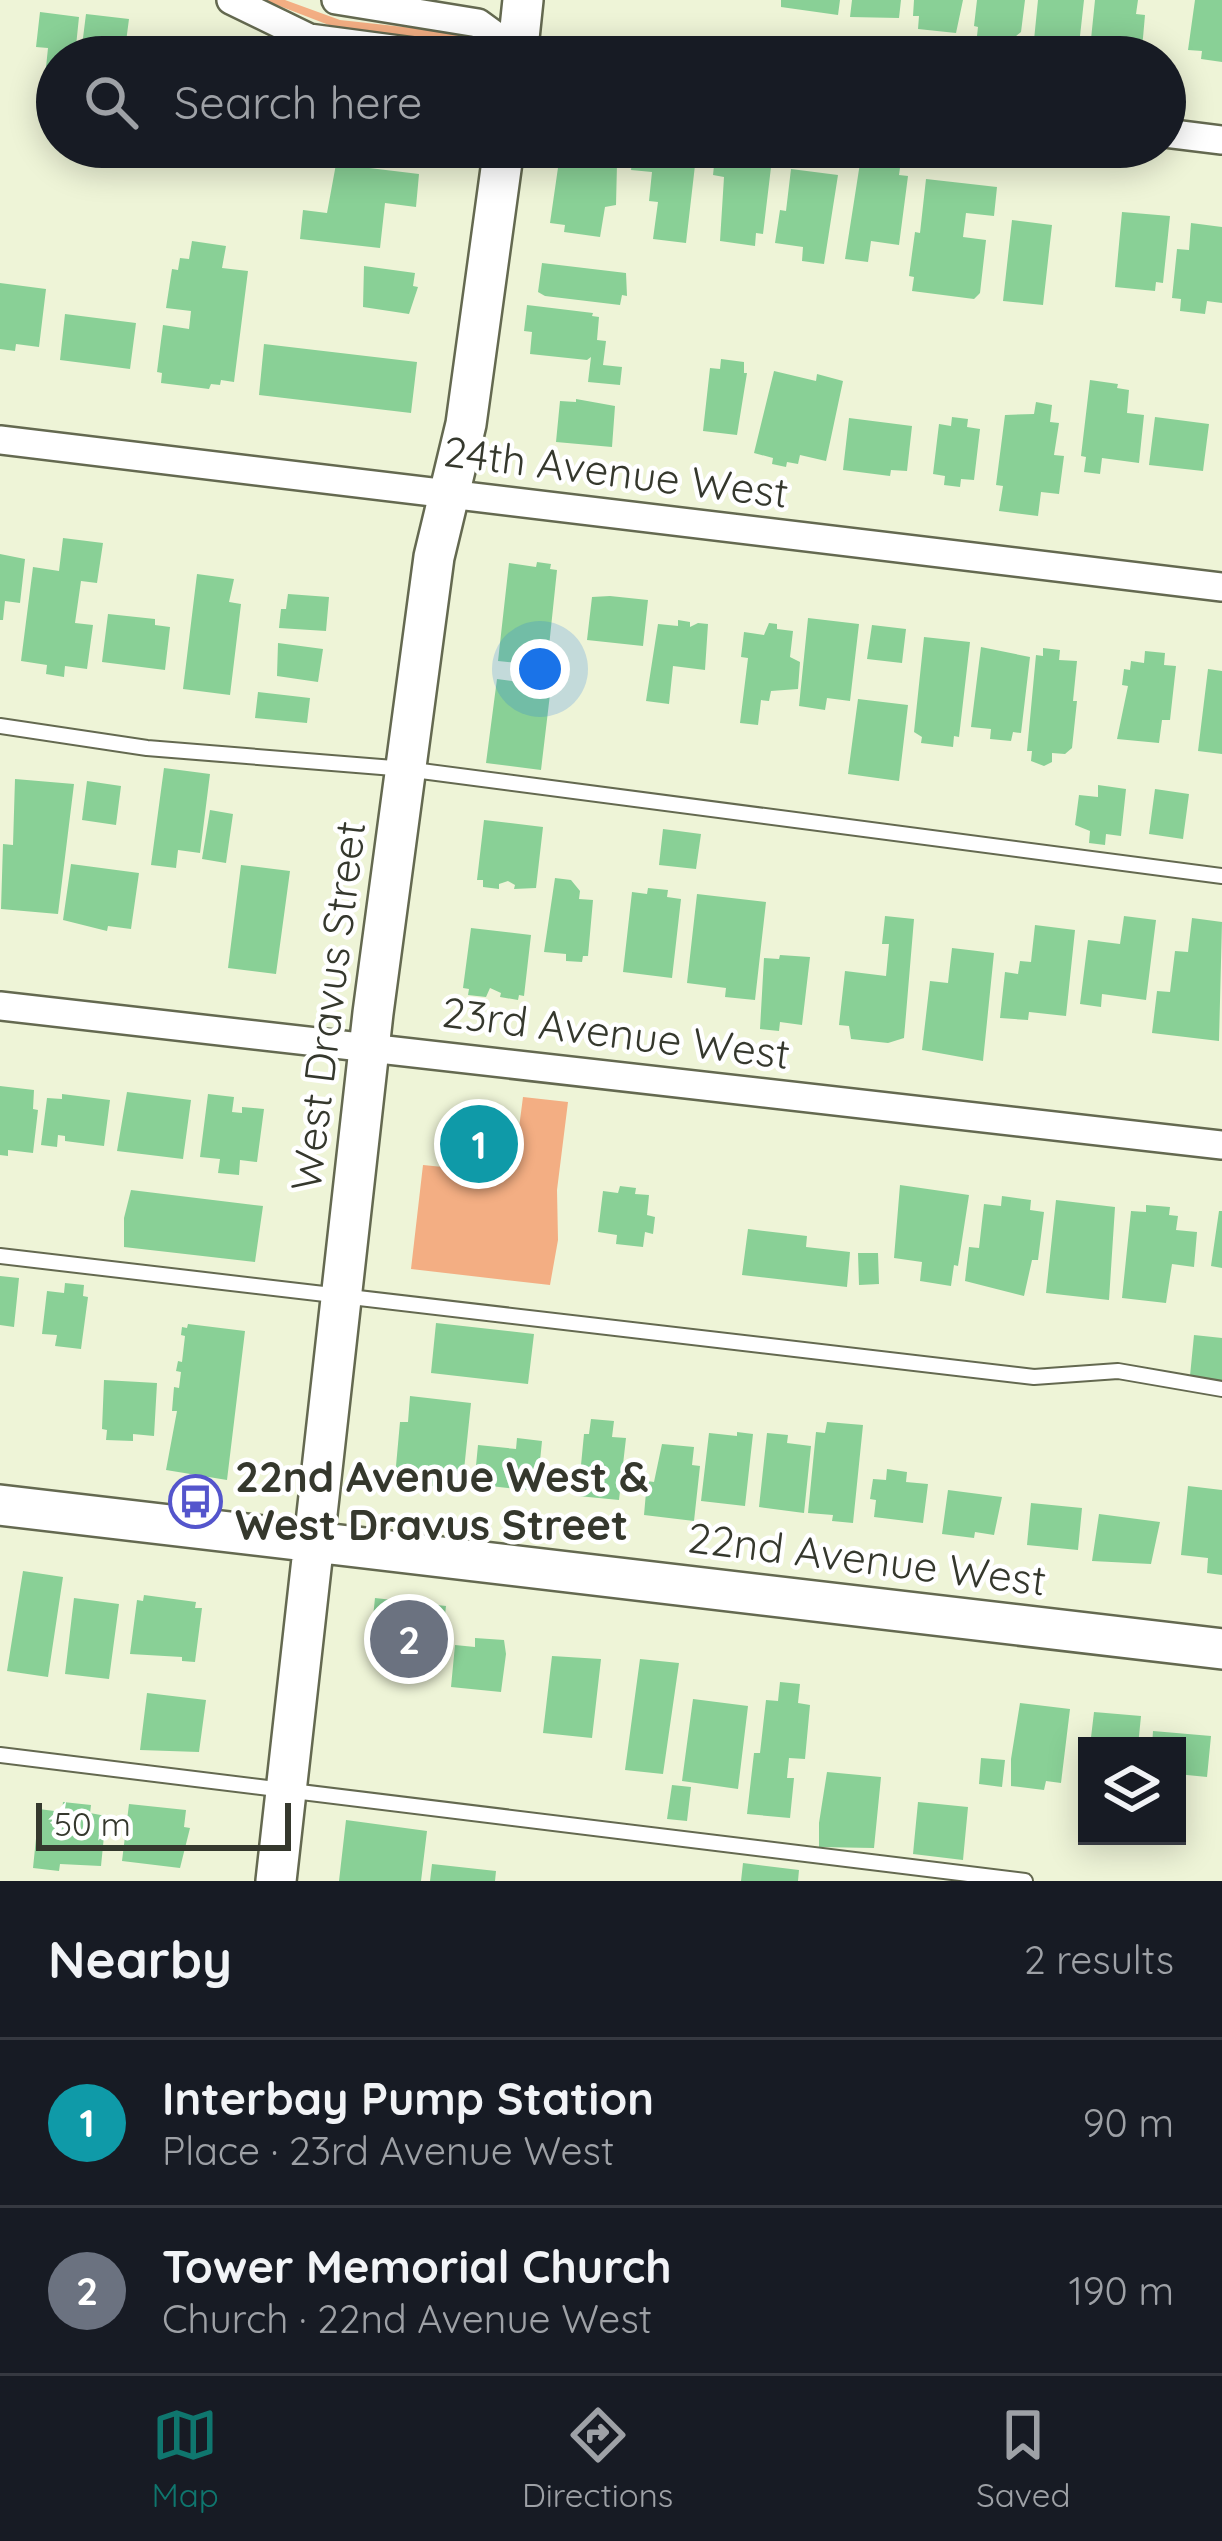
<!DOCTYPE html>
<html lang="en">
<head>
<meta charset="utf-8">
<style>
	body { margin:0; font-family:Quicksand,sans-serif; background:#242831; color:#f1f3f6 }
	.controls { position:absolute; right:36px; bottom:36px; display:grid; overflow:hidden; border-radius:0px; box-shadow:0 6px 30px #0003 }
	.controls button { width:108px; height:108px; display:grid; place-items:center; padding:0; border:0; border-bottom:3px solid #363941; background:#171b24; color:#f1f3f6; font:60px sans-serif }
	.scale { position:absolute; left:36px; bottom:30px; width:255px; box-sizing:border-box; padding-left:12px; border:6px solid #35382d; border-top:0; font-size:33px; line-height:42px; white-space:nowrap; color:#35382d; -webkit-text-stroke:9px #fff; paint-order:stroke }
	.you { position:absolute; left:540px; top:669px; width:42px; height:42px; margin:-30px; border:9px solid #fff; border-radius:50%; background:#1a73e8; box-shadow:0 0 0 18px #1a73e833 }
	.badge { display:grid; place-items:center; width:78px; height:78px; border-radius:50%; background:#0f766e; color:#fff; font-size:39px; font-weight:700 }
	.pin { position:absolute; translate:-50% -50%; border:6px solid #fff; box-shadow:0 3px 12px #0006 }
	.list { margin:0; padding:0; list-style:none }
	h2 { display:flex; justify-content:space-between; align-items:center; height:156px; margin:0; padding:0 48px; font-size:51px }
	h2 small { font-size:39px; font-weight:400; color:#9ea1a6 }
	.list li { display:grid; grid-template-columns:78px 1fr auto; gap:36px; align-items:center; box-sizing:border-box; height:168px; padding:0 48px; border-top:3px solid #363941 }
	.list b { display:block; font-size:45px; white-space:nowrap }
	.list p { margin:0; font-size:39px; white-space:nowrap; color:#9ea1a6 }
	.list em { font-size:39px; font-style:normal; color:#9ea1a6 }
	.icon { flex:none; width:66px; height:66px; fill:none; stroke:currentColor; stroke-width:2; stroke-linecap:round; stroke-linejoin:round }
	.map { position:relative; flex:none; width:1222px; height:1881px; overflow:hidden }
	.search { position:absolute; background:#171b24; box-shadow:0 6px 30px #0003; left:36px; right:36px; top:36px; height:132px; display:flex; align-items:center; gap:30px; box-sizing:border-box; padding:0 42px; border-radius:66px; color:#9ea1a6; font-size:45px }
	.sheet { height:492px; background:#171b24 }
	nav { display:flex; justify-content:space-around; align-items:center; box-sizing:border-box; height:168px; border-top:3px solid #363941; background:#171b24; font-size:33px; color:#9ea1a6 }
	nav a { display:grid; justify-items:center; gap:6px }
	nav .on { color:#0f766e }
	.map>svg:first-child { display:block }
	.green { fill:#f3ae83 }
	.building { fill:#89d096 }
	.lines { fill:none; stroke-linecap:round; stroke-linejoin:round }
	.lane-casing { stroke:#646950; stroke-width:18 }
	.street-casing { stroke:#646950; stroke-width:32 }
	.secondary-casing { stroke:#646950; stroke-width:44 }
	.lane { stroke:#fff; stroke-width:14 }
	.street { stroke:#fff; stroke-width:27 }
	.secondary { stroke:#fff; stroke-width:39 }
	.labels { text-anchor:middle; stroke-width:9; stroke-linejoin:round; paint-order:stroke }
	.street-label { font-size:42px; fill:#35382d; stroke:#fff }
	.poi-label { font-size:42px; font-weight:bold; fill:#35382d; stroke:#fff; text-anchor:start }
</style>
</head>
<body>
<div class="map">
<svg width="1222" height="1881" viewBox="0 0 1222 1881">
	<rect width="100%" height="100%" fill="#eef4d7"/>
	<path class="green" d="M264,0H285L340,20L459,33L462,39L455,46L347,32Z
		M523,1097L568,1102L557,1190L558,1240L550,1285L411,1269L423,1165L513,1174Z"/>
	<path class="building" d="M781,0H840L838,15L781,7Z
		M852,0H901L899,18L850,17Z
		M914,0H963L956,33L918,29L919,16H913Z
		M977,0H1025L1021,32L1011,40L977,36L978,27L974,26Z
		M1038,0H1084L1079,45L1034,40Z
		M1095,0H1138L1136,14L1145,15L1142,49L1131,52L1113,46V51L1090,49Z
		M1195,0H1222V62L1201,59L1202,51L1188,50Z
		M40,12L79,17L76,46H82L86,14L129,19L124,57H57V79L45,77L48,48L36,47Z
		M137,36L178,41L177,50L187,51L186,57H134Z
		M561,147H589L588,159L617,164L616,205L605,207L600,237L564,232L565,225L550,223Z
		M634,147L697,148L686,243L653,239L658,202L649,201L652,172L631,170Z
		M716,147L750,148V153L772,159L763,234L756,233L755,246L720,241L724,177L713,175Z
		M860,163L900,168L899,175L908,176L899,245L871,241L868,262L845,259Z
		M336,164L419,174L416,207L385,203L380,248L300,239L303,210L327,213Z
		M791,169L838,175L824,264L802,261L803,247L775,243L780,210L786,211Z
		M926,179L997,187L994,216L966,213L963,237L986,240L980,293L974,299L912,291L914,277L909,276L915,232L920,233Z
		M1122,212L1170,216L1163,283L1156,282L1155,291L1115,287Z
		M1012,220L1052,225L1043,305L1003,301Z
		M1191,223L1222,227V303L1207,301L1205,314L1180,311L1181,299L1172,298L1177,249L1189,250Z
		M192,241L226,246L222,268L248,271L234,382L221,380L220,385L211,384L209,389L161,383L162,373L157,372L163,325L189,329L191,311L166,308L172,269L178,270L180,258L189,259Z
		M542,263L626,273L627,296L622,295L620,305L545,296L538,292Z
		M364,266L415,273L413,286L418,287L409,314L363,307Z
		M0,283L46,289L39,347L16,344L15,351L0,349Z
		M527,305L593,313L592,316L599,317L597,340L606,341L603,365L622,367L620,385L588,382L591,357L587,360L530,354L532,332L524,331Z
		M65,314L136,323L130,369L60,360Z
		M264,344L417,362L411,413L259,395Z
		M721,359L744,362V373H747L737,435L703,431L710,368L720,369Z
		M774,371L816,381L817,374L843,381L826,461L800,455L798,464L787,462L786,467L772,464L773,458L754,453Z
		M1090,380L1118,384L1117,388L1129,390L1127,413L1144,415L1139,463L1102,458L1100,474L1084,472L1086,457L1081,456Z
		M576,399L615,406L612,447L556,442L560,401L576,402Z
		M1036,402L1052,405L1050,422L1059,423L1054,455L1064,456L1059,494L1041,492L1038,516L999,511L1003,486L996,485L1005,415L1034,414Z
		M952,417L968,419L967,427L980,429L974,480L961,479L960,487L944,485L945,476L933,474L939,424L951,426Z
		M1155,417L1209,424L1203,471L1149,465Z
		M849,418L912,426L907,471L891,470L890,476L843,470Z
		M63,538L103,543L97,583L81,581L75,623L93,625L87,669L65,666L64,677L46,674L47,665L21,661L33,567L59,571Z
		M0,554L25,559L20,603L5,601L3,620H0Z
		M537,562L551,564L550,569L557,570L548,656L559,657L557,674L526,671L527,664L498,661L509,563L536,567Z
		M197,574L234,579L229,602L241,604L230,695L183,689Z
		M288,594L329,597L326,631L279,628L281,609H286Z
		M610,596L648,600L643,646L587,640L592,597Z
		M108,614L155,619V625L170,627L165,670L102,662Z
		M808,618L859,624L850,701L827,698L825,710L799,706Z
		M678,620L690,622V627L698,623L708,624L705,670L673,666L669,704L646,701L658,624L678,626Z
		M769,623L777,624V629L793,631L790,657L800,662L798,689L771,691L769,701L761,700L758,725L740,723L748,658L741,657L744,632L764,635Z
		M872,625L906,629L902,663L867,659Z
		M924,637L970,642L959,737L954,736L953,747L921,743L922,737L914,732Z
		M278,643L323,649L318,682L277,676Z
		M981,647L1030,657L1021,733L1013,732L1011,741L990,739L991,729L971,727Z
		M1043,648L1060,650L1059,660L1077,661L1073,701H1077L1072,748L1065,754L1052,753V762L1044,766L1031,761L1032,751H1027L1036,655L1043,656Z
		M1145,651L1165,653L1164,665L1176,666L1170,720H1162L1159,743L1117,739L1128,686L1122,685L1124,669L1130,670L1131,661L1144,663Z
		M1208,669L1222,671V754L1198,751Z
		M497,679L551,686L541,770L486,763Z
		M258,692L310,698L307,723L255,718Z
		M858,699L908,705L899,781L848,774Z
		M164,768L210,774L200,853L178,850L176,868L151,865Z
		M15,779L74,784L58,914L1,909L3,844L13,845Z
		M87,781L121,786L116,825L82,820Z
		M1098,785L1126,789L1121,836L1106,834L1105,845L1089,843L1090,831L1075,825L1079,795L1098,797Z
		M1155,789L1189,794L1183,839L1149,834Z
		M210,810L233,814L226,863L202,859Z
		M484,820L543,827L536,888L514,889L515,885L508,881L499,884V889L483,887V880H477Z
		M663,829L701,834L696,869L659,865Z
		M71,864L139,873L131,929L108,926L107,931L63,920Z
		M241,865L290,871L276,974L228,968Z
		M555,878L571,880L580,891L579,899L593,900L588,956H583L582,962L566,961V954L544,952Z
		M648,888L668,890L667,897L681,899L672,978L623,972L632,892L647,894Z
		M697,894L766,902L755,1000L725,997L726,988L687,983Z
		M885,916L914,919L904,1038L888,1043L851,1039L849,1026L839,1025L845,971L886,976L889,944H882Z
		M1124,916L1156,920L1146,1000L1102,994L1101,1007L1080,1004L1088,940L1120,944Z
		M1192,918L1222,922L1219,1041L1152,1033L1157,991L1170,992L1175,951L1188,952Z
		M1035,925L1075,930L1066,1016L1029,1012L1028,1020L1000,1018L1005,972L1018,974L1020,961L1031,962Z
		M471,928L531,935L524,996L519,995L518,1000L500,997L501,993L490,988L486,997L468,995L469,989L463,988Z
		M952,948L994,953L983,1061L922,1050L930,981L948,983Z
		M780,955L810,957L802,1025L780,1022L779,1031L760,1029L764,958L779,959Z
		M0,1086L34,1090L33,1109L38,1110L33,1153L8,1150V1156L0,1155Z
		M127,1092L191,1100L183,1159L117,1151Z
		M62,1094L110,1100L104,1146L65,1141V1136L58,1135L57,1147L41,1145L47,1098L62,1099Z
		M208,1094L234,1097L232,1112L242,1113V1107L264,1109L257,1162L240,1160L239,1175L218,1173L220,1159L200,1157Z
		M448,1117L516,1124L510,1171L443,1163Z
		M900,1185L969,1195L958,1266L954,1265L951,1286L920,1281L922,1262L894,1258Z
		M620,1186L636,1188L635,1194L649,1195L647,1215L655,1217L653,1234L645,1232L643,1247L616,1244L617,1235L598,1232L603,1191L618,1193Z
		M131,1190L263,1206L255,1262L124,1247V1218Z
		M1002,1196L1031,1200L1030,1210L1044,1212L1038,1260H1032L1024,1296L965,1281L969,1247L979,1248L984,1204L1001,1206Z
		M1056,1200L1115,1207L1109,1300L1046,1293Z
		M1146,1205L1170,1207L1169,1215L1178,1216L1176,1230L1197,1232L1194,1267L1172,1264L1166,1303L1122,1298L1131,1211L1146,1212Z
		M1219,1211H1222V1268L1211,1266Z
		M748,1229L807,1236L806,1247L850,1252L847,1287L742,1275Z
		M858,1253H878L879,1284L859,1285Z
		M0,1276L19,1278L14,1327L0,1325Z
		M65,1283L84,1285L83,1296L88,1297L81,1349L55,1346L57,1335L42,1334L47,1291L64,1293Z
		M436,1323L534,1334L528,1384L431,1373Z
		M188,1324L245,1331L227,1480L166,1470L177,1411H172L174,1387L179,1388L181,1372L176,1371L178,1361L182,1362L185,1336L181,1335L182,1327L187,1328Z
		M1194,1335L1222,1338V1383L1190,1376Z
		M104,1380L157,1383L154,1436L133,1434V1441L106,1440L107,1430L102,1429Z
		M410,1396L471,1403L462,1489L401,1483V1478L395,1477L400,1422H408Z
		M591,1419L614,1421L612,1437L626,1438L619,1500L578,1496L584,1434H589Z
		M827,1422L863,1425L853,1523L832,1521L833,1515L808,1513L816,1432L825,1433Z
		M737,1432L753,1434L745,1506L701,1501L709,1433L737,1436Z
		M767,1433L788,1435L787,1443L811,1446L804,1513L759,1507Z
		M517,1438L542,1441L537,1491L490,1486L491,1477L475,1476L478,1445L516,1449Z
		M662,1444L694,1447L692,1465L700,1466L694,1521L644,1515L647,1481L654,1482Z
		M887,1469L907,1472L906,1482L928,1484L923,1523L874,1517L876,1500L870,1499L873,1479L886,1480Z
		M1188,1486L1222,1490V1575L1207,1573L1208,1558L1181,1555Z
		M948,1490L1002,1497L994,1535L975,1532L974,1538L942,1534Z
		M1031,1503L1082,1508L1078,1550L1027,1545Z
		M1099,1514L1160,1522L1151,1564L1092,1561Z
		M23,1571L63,1577L48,1677L7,1671Z
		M144,1595L196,1602L195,1608H202L195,1662L182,1661V1657L130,1654L137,1600L143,1601Z
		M74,1598L119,1604L109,1679L65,1674Z
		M375,1598L446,1606L439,1668L420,1666L419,1680L400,1678L401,1664L374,1661L378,1617H373Z
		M475,1638L504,1640L506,1654L501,1692L451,1687L455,1645L475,1647Z
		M552,1656L601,1659L592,1738L543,1733Z
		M640,1659L679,1663L663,1774L625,1770Z
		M780,1682L800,1684L798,1703L810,1705L805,1759L789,1758L787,1778H794L790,1818L747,1814L754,1753H760L766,1700L778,1701Z
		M147,1693L206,1700L199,1752L140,1750Z
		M693,1699L748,1706L738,1789L682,1781Z
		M1020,1703L1070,1709L1061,1783L1046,1781L1044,1790L1011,1786V1759Z
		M1094,1712L1141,1716L1138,1746H1090Z
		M1153,1731L1211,1736L1207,1777L1177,1774V1746H1152Z
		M981,1758L1005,1760L1002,1787L979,1784Z
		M827,1772L881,1777L874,1848L819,1847V1823Z
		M672,1785L691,1787L687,1821L667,1819Z
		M63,1802L91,1805L90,1813L106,1816L101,1866L60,1864L59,1871L33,1868L39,1809L62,1812Z
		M918,1802L968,1807L963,1860L913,1854Z
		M129,1804L186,1810L184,1827L190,1828L180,1868L122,1861Z
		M346,1820L427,1831L421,1881H339Z
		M743,1863L799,1870L798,1881H741Z
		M432,1864L496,1871L495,1881H430Z"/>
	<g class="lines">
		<defs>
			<path id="lane" d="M0,726L147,748L406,769L1222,876
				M0,1256L1034,1377L1118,1371L1222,1389
				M0,1755L1025,1881"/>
			<path id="street" d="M231,0L309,38L452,57
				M336,0L478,23L518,52
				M489,57L518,52L557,57
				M1165,133L1222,140
				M0,440L1222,587
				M0,1006L1222,1145"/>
			<path id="secondary" d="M517,57L523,0
				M0,1505L1222,1649
				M276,1881L373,1013L434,557L466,424L504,147"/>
		</defs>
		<use href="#lane" class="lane-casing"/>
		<use href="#street" class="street-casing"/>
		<use href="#secondary" class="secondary-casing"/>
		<use href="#lane" class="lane"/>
		<use href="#street" class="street"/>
		<use href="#secondary" class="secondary"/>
	</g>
	<defs>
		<symbol id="bus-ring" viewBox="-11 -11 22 22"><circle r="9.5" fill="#fff" stroke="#5455cc" stroke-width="1.5"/><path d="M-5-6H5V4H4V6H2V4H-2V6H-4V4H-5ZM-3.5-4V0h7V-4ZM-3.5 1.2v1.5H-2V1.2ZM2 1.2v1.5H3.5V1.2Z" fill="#5455cc"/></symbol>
	</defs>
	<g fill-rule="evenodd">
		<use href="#bus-ring" x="166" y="1472" width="59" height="59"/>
	</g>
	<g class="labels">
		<g class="street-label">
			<text transform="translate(616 472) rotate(7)" y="15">24th Avenue West</text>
			<text transform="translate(328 1006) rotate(-83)" y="15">West Dravus Street</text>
			<text transform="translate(616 1033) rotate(7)" y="15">23rd Avenue West</text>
			<text transform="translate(867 1559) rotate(7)" y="15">22nd Avenue West</text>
		</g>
		<g class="poi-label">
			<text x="235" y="1492">22nd Avenue West &amp;<tspan x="235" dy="48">West Dravus Street</tspan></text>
		</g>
	</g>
</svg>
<div class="controls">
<button><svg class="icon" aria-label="layers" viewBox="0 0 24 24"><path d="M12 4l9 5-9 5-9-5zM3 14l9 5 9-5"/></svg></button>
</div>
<div class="scale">50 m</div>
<div class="you"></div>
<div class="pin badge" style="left:479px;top:1144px;background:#0f9aa8">1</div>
<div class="pin badge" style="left:409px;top:1639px;background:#6b7280">2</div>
<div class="search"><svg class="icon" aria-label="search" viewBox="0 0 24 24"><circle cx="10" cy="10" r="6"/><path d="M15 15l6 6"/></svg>Search here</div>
</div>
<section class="sheet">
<h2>Nearby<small>2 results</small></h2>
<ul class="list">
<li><span class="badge" style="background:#0f9aa8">1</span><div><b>Interbay Pump Station</b><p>Place · 23rd Avenue West</p></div><em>90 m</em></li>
<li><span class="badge" style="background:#6b7280">2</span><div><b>Tower Memorial Church</b><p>Church · 22nd Avenue West</p></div><em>190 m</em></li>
</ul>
</section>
<nav>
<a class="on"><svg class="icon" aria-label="map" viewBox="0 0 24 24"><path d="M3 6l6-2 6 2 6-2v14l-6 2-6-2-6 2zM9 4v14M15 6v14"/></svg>Map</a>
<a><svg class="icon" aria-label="directions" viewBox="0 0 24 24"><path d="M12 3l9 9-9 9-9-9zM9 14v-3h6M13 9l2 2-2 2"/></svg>Directions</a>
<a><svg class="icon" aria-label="saved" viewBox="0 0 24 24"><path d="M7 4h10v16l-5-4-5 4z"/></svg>Saved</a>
</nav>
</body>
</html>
